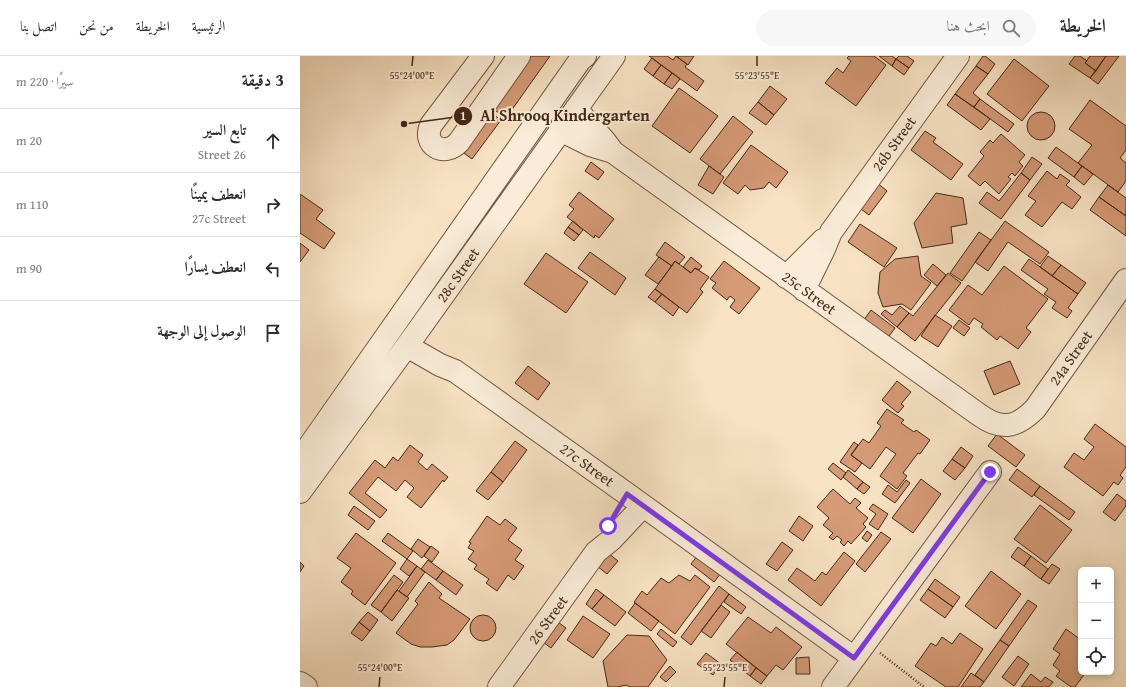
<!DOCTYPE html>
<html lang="ar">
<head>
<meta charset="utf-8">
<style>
	body { margin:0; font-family:"Gentium Book Plus",Amiri,serif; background:#f7f7f7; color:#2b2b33; direction:rtl }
	.controls { position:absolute; right:12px; bottom:12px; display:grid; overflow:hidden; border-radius:6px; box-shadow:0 2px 6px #0003 }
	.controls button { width:36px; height:36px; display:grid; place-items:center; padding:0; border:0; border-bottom:1px solid #e1e1e2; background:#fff; color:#2b2b33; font:20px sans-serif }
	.stop { position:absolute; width:12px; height:12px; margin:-9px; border:3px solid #7c3aed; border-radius:50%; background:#fff }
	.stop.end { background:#7c3aed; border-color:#fff; box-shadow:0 1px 4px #0008 }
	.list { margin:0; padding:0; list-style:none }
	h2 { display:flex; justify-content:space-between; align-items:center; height:52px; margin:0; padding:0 16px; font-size:17px }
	h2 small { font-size:13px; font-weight:400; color:#7c7c81 }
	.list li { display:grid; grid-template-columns:26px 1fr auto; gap:12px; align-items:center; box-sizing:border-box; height:64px; padding:0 16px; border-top:1px solid #e1e1e2 }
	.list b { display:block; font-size:15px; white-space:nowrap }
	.list p { margin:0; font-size:13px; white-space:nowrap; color:#7c7c81 }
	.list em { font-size:13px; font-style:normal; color:#7c7c81 }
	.icon { flex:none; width:22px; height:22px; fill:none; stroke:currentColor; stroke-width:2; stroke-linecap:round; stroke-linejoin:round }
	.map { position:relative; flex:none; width:826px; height:631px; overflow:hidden; direction:ltr }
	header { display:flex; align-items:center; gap:24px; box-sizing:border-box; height:56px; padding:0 20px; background:#fff; border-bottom:1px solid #e1e1e2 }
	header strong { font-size:19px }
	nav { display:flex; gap:22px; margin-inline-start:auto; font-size:14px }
	.search { width:280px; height:36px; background:#f7f7f7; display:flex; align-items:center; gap:10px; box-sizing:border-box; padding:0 14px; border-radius:22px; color:#7c7c81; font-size:15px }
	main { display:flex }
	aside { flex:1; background:#fff }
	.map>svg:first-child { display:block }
	.building { fill:#d59a76; stroke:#452815 }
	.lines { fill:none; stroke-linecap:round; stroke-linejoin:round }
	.minor-casing { stroke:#725640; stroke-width:24 }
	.path { stroke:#452815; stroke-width:2.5; stroke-dasharray:1 2; stroke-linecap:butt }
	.minor { stroke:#faecd8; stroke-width:22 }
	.route { stroke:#7c3aed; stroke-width:5 }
	.ticks { fill:none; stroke:#452815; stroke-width:1.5 }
	.labels { text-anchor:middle; stroke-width:4; stroke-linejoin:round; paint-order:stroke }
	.street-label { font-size:15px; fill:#452815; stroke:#faecd8 }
	.ticks-label { font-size:10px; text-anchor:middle; fill:#452815; stroke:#faecd8; stroke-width:4; stroke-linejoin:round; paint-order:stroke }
	.leader { fill:none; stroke:#452815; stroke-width:1.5 }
	.callout-dot { fill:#452815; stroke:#faecd8; stroke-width:1.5 }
	.mark-label { font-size:12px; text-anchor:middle; font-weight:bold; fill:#fff }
	.callout-label { font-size:16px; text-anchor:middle; font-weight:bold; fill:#452815; stroke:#faecd8; stroke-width:4; stroke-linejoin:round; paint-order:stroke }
</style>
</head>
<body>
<header>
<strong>الخريطة</strong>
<div class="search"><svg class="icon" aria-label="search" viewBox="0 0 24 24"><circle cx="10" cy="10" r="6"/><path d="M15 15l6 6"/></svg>ابحث هنا</div>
<nav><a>الرئيسية</a><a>الخريطة</a><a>من نحن</a><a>اتصل بنا</a></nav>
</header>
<main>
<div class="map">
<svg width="826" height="631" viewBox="0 0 826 631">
	<rect width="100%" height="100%" fill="#f7e2c3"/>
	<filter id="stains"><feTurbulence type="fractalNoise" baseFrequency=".005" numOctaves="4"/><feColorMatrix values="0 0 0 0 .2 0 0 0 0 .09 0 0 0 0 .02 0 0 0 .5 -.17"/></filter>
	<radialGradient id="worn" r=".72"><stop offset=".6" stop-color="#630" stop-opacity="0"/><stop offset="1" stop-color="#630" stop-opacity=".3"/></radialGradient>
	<path class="building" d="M231,0H250L206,62L193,53Z
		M349,0H367L373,4L376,0L387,8L385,11L404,25L397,35Z
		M376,0H394L388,9Z
		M549,0H574L586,9L556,50L525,27L537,12L543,17L551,5L547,2Z
		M579,0H592L596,3L592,10Z
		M599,0H607L614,5L609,12L596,3Z
		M683,0H685L695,8L688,18L676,10Z
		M775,0H780L787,5L785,7L796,15L790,22L769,8Z
		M790,0H806L796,15L785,7Z
		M806,0H819L798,28L790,22Z
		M352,2L361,9L353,20L344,13Z
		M596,3L609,12L604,19L592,10Z
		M714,3L749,30L722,65L687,38Z
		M361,9L372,17L364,28L353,20Z
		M676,10L688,18L673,37L680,43L674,51L655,38Z
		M372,17L380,23L372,33L364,28Z
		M470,30L487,43L474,59L458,46Z
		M379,32L418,60L390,97L352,70Z
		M655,38L690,63L681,74L647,49Z
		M680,43L714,68L708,76L674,51Z
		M790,44L826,70V94L820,102L826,107V125L818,136L778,107L792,89L769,73Z
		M458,46L474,59L466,69L449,57Z
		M190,56L201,64L172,103L161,95Z
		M727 70a14 14 0 1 1 28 0a14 14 0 1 1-28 0Z
		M433,60L453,76L420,118L400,103Z
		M625,75L636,82L633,86L663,108L651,124L611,94Z
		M701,78L725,99L719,106L723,110L715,120L712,117L708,121L711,123L699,138L685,125L680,130L668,120L684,100L680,96L690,84L693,87Z
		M451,89L488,116L476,132L469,126L464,132L450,134L445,129L438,138L423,127Z
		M756,91L782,110L774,121L748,102Z
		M732,101L742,108L730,124L721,117Z
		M291,106L304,116L298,124L285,115Z
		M409,110L424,121L413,138L398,129Z
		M782,110L793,118L784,129L774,121Z
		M747,115L757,123L760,118L770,125L766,129L781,141L772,153L762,146L742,171L725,159L736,145L728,140Z
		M721,117L730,124L701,163L679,147L687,136L699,145Z
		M576,126L587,135L569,159L557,150Z
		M808,129L826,142V160L799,141Z
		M279,136L314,163L299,182L295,179L294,182L267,161L274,153L269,149Z
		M636,137L663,142L667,168L651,171L653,187L622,192L614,167Z
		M0,138L23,154L16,163L35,177L24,193L0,177Z
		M799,141L826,160V180L790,154Z
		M273,165L283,174L279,179L268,171Z
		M705,165L749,196L740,208L708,186L688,215L675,206Z
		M560,168L597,192L584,211L548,186Z
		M268,171L279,179L274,185L264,177Z
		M679,176L691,184L662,225L650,217Z
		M365,186L385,201L379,208L375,205L372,210L356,199Z
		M0,187L9,194L0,206Z
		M290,196L326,222L315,239L278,212Z
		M246,197L288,226L266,257L224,228Z
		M618,200L621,220L631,227L611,254L602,248L583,251L578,237L580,216L595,203Z
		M748,200L761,209L752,220L740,211Z
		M359,201L372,210L358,228L345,219Z
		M391,201L402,210L399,214L395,212L391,217L383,211Z
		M729,203L778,238L768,252L772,255L767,262L752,252L756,246L744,238L748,233L721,214Z
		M375,205L391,217L395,212L409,221L400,233L403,236L387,257L355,233Z
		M424,205L460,232L439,258L430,251L435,244L430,240L427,244L412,232L416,227L410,223Z
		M633,208L646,219L637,230L624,219Z
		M761,209L786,227L778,238L752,220Z
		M704,210L748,243L726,272L731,276L718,293L700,280L697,284L681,271L683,268L674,262L669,269L649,254L668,229L682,239Z
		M648,217L661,227L615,285L597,271L609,257L613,260Z
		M355,233L362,238L355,246L348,241Z
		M362,238L379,251L373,260L355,246Z
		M600,250L609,257L597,271L581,258L585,254L592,259Z
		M571,254L595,272L587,283L563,265Z
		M635,259L652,270L638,291L621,280Z
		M659,264L670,272L664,280L653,272Z
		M710,305L720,328L694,339L684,315Z
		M228,310L250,327L238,344L215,327Z
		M597,325L611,336L601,348L604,350L598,357L582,344Z
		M587,353L604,364L601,367L614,376L616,374L630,384L620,398L618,397L603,417L607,420L597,433L580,420L596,398L586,391L570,413L551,399L563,383L569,387L581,370L577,367Z
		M795,368L826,391V411L820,419L823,422L818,429L814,426L803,440L764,411L774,397L784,404L794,391L784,383Z
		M697,378L725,399L716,411L688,390Z
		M215,385L227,394L203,426L191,416Z
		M554,386L558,389L551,399L562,407L555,416L540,406Z
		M110,389L123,399L118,406L127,414L132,408L148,421L144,426L143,424L121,452L107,441L114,432L105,424L96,435L78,421L65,437L87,454L80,462L49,437L75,404L85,412L93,401L98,405Z
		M661,391L673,400L665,412L652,403Z
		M652,403L665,412L655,424L643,415Z
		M533,407L546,417L541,424L528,413Z
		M717,413L740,430L732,441L709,424Z
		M548,414L563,426L557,433L543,421Z
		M191,416L203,426L188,444L176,435Z
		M621,423L641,438L613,477L592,462Z
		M606,424L610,427L595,447L582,438L588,429L597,436Z
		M563,426L570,431L564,438L557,433Z
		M740,430L775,456L769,464L734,439Z
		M533,433L550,448L555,442L561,447L556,452L568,462L563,468L566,471L551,488L548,485L544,490L540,486L542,484L537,480L533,484L529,481L533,477L523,469L529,462L517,451Z
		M817,438L826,445V450L815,465L803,456Z
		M573,448L588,458L578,474L569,468L576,458L569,453Z
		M740,449L772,474L746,507L714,483Z
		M54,450L75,465L68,474L48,459Z
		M187,460L200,469L205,463L217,472L208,484L222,494L215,504L224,510L214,524L208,519L197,535L186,527L189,523L174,513L177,509L168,503L174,495L168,492L171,487L169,486Z
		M499,460L513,470L503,485L489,475Z
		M567,475L572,479L567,486L562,482Z
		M581,476L591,483L565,516L556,508Z
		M56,477L96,507L65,549L51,538L53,535L41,526L51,512L37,502Z
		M88,477L113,495L107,503L82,485Z
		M118,483L130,491L122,502L111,493Z
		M482,486L493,494L477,515L466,508Z
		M131,490L139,496L132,506L124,500Z
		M718,491L731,500L724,510L711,501Z
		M544,496L555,505L521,550L488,524L497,512L515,525L522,516L526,519Z
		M308,497L318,505L307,518L297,510Z
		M398,499L421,517L414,526L391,508Z
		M731,500L748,513L741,523L724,510Z
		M107,503L117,510L109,520L100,513Z
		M128,504L143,515L136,524L121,513Z
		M0,506L4,510L0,516Z
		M752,508L760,513L749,528L741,523Z
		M117,510L125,516L107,541L99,535Z
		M143,515L163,529L156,539L136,524Z
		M691,515L721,538L696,573L665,550Z
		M94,519L103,526L81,556L71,549Z
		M379,519L390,525L395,519L410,531L375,578L334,546L342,535L347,539L361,522L369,527Z
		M635,523L660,541L653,551L628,533Z
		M129,526L142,538L139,542L170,563L154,584L147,589L132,591H120L111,588L96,577L118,548L115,545Z
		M419,530L429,538L391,589L381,581Z
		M296,533L304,539L292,553L286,548Z
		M628,533L653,551L645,562L620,544Z
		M97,534L109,542L92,565L81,556Z
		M429,538L446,551L441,558L424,546Z
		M304,539L326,556L315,570L292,553Z
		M728,544L737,550L709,590L700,584Z
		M335,547L359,565L351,575L328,557Z
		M421,549L430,556L411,582L401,575Z
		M68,556L78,564L70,575L59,566Z
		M170 572a13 13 0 1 1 26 0a13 13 0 1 1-26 0Z
		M283,560L310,578L293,602L267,584Z
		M448,561L471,577L476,571L502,591L483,614L476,609L467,620L426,588Z
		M255,564L266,572L251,592L240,584Z
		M59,566L70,575L62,585L51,577Z
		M361,573L377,586L373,591L357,578Z
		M766,573L781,584V616H786L775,631H771L756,620L760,615L753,609L760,598L753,593Z
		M660,577L683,593L658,631H646L615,610L631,587L636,590L642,581L652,588Z
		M327,579L349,580L367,604L348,631H330L326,629L317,631H308L303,605Z
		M700,584L709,590L684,626L675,619Z
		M437,596L456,612L450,620L430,604Z
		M406,597L421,608L413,619L397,608Z
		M718,600L729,608L714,630L702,621Z
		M509,601L510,618H496V602Z
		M370,610L376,616L366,626L360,621Z
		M456,612L467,620L461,628L450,620Z
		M671,617L684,626L680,631H661Z
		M731,618L741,626L745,621L753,626L749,631H721Z"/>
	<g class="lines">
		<defs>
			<path id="minor" d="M183,0L131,69C122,89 144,102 159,86L219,0
				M276,53L304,84L313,96L678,358C700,374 715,373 735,353L826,224
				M260,74L290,89L313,96
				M486,221L523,184
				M504,234L524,193L531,176L658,0
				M107,290L140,309L155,315L327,438L554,602
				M10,422C3,415 0,409 3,399L280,4L285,0
				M0,436L117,276L314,0
				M0,627L6,631
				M199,631L296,496L311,484L343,450
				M533,631L690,416"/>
		</defs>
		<use href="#minor" class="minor-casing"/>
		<path class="path" d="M580,597L624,631"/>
		<use href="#minor" class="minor"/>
	</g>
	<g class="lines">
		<path class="route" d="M308,470L327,438L554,602L690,416"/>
	</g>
	<path class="ticks" d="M112,10L113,0M457,10V0M79,631L80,621M424,631L425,621"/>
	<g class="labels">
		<g class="street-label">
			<text transform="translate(594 88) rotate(-54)" y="5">26b Street</text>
			<text transform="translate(158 219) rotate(-55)" y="5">28c Street</text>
			<text transform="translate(509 237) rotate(36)" y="5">25c Street</text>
			<text transform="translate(771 302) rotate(-55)" y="5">24a Street</text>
			<text transform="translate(287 409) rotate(36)" y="5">27c Street</text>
			<text transform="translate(248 564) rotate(-54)" y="5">26 Street</text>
		</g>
	</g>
	<g class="ticks-label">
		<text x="112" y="23">55°24'00"E</text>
		<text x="457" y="23">55°23'55"E</text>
		<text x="80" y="615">55°24'00"E</text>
		<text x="425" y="615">55°23'55"E</text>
	</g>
	<path class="leader" d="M104 68L163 60"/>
	<g class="callout-dot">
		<circle cx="104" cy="68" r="4"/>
		<circle cx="163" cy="60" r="10"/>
	</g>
	<g class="mark-label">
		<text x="163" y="64">1</text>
	</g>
	<g class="callout-label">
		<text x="265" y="65">Al Shrooq Kindergarten</text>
	</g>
	<rect width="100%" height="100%" filter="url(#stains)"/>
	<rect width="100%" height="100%" fill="url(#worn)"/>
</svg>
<div class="controls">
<button>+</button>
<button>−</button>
<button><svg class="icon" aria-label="locate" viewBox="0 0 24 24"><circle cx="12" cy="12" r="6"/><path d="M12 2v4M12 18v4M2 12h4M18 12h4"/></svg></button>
</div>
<div class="stop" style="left:308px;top:470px"></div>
<div class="stop end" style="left:690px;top:416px"></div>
</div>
<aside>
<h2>3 دقيقة<small>سيرًا · 220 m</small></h2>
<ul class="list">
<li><svg class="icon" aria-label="ahead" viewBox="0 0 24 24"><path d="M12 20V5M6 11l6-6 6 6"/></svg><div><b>تابع السير</b><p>26 Street</p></div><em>20 m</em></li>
<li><svg class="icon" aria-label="right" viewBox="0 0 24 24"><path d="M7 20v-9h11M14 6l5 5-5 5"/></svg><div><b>انعطف يمينًا</b><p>27c Street</p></div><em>110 m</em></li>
<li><svg class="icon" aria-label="left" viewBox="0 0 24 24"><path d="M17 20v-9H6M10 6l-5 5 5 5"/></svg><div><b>انعطف يسارًا</b></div><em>90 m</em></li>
<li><svg class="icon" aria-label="arrive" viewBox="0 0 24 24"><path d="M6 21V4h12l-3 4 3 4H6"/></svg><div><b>الوصول إلى الوجهة</b></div></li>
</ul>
</aside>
</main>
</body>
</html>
